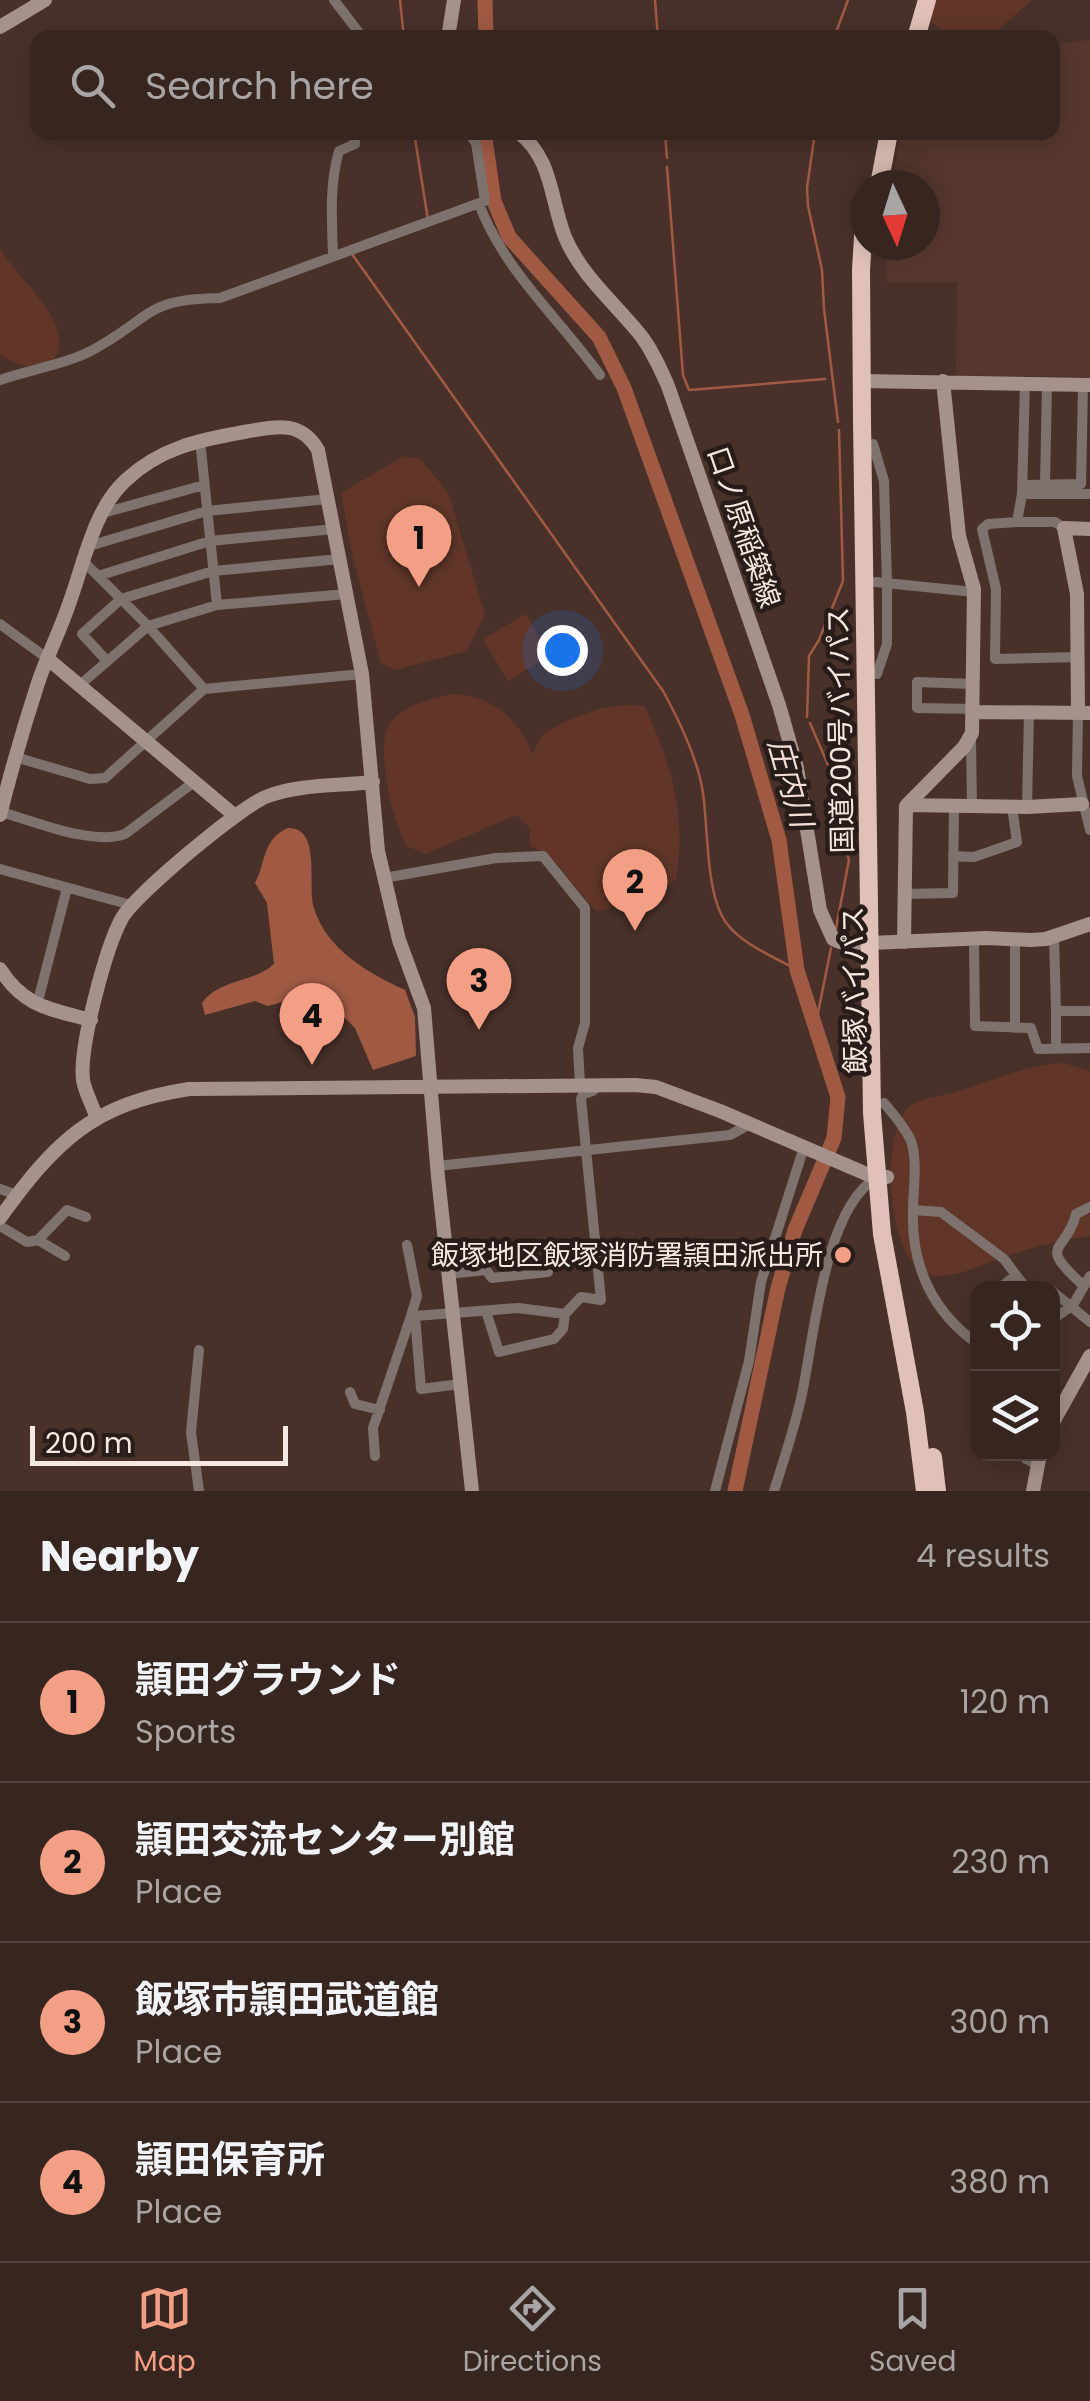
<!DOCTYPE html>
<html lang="en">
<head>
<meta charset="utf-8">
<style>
	body { margin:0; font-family:Poppins,"Noto Sans JP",sans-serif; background:#3e2d29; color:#f1f3f6 }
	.controls { position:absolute; right:30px; bottom:30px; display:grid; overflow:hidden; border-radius:20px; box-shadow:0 5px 25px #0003 }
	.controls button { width:90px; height:90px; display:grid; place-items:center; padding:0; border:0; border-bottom:2px solid #51423e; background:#372520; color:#f1f3f6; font:50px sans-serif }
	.compass { position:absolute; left:850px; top:170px; width:90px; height:90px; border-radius:50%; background:#372520; box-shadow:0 5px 25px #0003; rotate:176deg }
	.scale { position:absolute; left:30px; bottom:25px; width:258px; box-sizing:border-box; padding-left:10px; border:5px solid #f6e7e2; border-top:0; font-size:28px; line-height:35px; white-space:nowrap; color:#f6e7e2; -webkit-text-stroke:8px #271c19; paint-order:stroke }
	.you { position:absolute; left:562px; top:650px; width:35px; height:35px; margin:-25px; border:8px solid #fff; border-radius:50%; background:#1a73e8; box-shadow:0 0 0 15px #1a73e833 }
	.badge { display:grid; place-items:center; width:65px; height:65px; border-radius:50%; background:#f39f85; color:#111; font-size:32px; font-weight:700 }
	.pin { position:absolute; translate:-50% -82px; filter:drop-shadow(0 2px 5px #0008) }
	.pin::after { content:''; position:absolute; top:52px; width:35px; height:30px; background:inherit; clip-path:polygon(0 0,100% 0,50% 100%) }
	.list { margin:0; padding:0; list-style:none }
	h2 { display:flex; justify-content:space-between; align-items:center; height:130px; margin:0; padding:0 40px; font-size:42px }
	h2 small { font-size:32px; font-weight:400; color:#aaa5a5 }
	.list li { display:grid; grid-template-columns:65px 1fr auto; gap:30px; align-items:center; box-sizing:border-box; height:160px; padding:0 40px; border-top:2px solid #51423e }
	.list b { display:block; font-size:38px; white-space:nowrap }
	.list p { margin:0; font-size:32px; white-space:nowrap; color:#aaa5a5 }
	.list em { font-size:32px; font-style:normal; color:#aaa5a5 }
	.icon { flex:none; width:55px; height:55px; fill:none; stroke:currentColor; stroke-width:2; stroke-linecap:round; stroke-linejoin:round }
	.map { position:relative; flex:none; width:1090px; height:1491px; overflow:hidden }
	.search { position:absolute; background:#372520; box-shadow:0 5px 25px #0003; left:30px; right:30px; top:30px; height:110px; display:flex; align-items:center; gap:25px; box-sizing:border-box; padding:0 35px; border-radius:20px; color:#aaa5a5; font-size:38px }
	.sheet { height:770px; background:#372520 }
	nav { display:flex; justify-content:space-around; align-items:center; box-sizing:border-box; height:140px; border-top:2px solid #51423e; background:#372520; font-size:28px; color:#aaa5a5 }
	nav a { display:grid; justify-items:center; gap:5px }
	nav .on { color:#f39f85 }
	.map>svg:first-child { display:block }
	.built { fill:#56372e }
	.green { fill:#613629 }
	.water { fill:#a05a44 }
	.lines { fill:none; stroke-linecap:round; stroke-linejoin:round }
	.stream { stroke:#a05a44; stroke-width:2.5 }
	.river { stroke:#a05a44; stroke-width:15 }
	.street { stroke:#7e726e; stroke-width:10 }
	.secondary { stroke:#a6928c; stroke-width:14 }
	.highway { stroke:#dfc1b7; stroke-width:18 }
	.poi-dot { fill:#f39f85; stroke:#271c19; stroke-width:4 }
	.labels { text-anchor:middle; stroke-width:9; stroke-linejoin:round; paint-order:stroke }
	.street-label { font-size:28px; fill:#f6e7e2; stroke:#271c19 }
	.poi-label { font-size:28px; fill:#f6e7e2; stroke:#271c19; text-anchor:end }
	.water-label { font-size:30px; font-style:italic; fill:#f4ded7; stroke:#271c19 }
</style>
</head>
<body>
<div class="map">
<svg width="1090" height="1491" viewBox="0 0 1090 1491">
	<rect width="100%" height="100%" fill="#49312a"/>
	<path class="built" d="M1090,40V377L956,375L957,282H886L887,245H925V185H892L900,133L1052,132L1055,44Z"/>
	<path class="green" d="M926,0H1032L990,37C959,37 939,39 923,9Z
		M0,249C16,276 59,310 59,341C59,377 19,369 0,354Z
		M404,456L420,459L448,492L485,615L467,651L395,670L381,663L353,559L341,493Z
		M526,614L550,656L508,681L483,639Z
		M451,694C492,695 518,718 533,755C536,748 539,739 545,734C568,717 618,699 645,707C671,763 687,818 676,879L651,900L597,911C571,890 563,858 530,846V828L516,815L426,854L407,846C393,824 375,748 389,725C401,705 431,700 451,694Z
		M1063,1063L1090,1071V1236C1063,1239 1035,1247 1009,1255C984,1263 954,1281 928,1274C887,1263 879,1133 909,1107C921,1097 938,1097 953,1093C990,1082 1024,1065 1063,1063Z"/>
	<path class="water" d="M288,828C322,827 307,886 314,908C326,949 368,973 405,990L415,1017L416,1056L373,1070L355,1028L341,1014L324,1006L297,998L268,1006L255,1001L205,1015L202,1003C220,978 254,983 274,964L267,903L255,883C266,863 262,839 288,828Z"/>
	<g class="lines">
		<path class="stream" d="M400,0L404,38
			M655,0L658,38
			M834,38L848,0
			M414,132L428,220
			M665,132L667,158
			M815,132L807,188L808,206L822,270L824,309L838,422
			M667,167L683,375L689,390L825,379
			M352,254L663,691C680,722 698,759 703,793C708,827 706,886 722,916C735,942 773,956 797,970
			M807,717L809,656L819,640L843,581L839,430
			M810,723L829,767L835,813L849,860L836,928
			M815,1028L831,948"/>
		<path class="river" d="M485,0L486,38
			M484,132L494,201L509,237L599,337L624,388L742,715L779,840L797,970L838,1097L834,1138L795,1230L778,1288L735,1491"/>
		<path class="street" d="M334,0L363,38
			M479,204C505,272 558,317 600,375
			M333,256C332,219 329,186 339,151L355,144L354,132
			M0,380C31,369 70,364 98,347C154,315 147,299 220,298L485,201L476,143L468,132
			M1025,383L1022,494H1090
			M200,440L217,605
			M873,444L884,481L887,583V644L877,674
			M1023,485L1081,484L1083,385
			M1045,485L1047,384
			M1022,494L1017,522L988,524L982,529L996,589L995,659L1077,657
			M103,513L204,485
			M1017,522H1055L1064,528
			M89,546L207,511L328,499
			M98,576L210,541L334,529
			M876,582L974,592
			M347,594L217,605L148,626L204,689L362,674
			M0,624L48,659
			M107,661L82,634L121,599L213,571L340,559
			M81,684L148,626L84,562
			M973,684L917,682V708L974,709
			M1078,712L1077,776L1090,830
			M971,740L972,807
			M15,757L90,779L105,778L204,689
			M1027,807L1029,712
			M1,812C34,821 93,846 125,834L194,782
			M953,856L974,857L1017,842L1012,807
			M0,869L131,905
			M384,878L496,858L543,856L585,908V1023L578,1048L580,1085
			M904,894L953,893L954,805
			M1054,936L1056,1011H1090
			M974,939L975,1026L1031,1028L1038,1049L1090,1048
			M1015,939V1028
			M37,1005L67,888
			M1056,1048V1011
			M884,1103C893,1114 905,1127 911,1141C918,1162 913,1189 913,1211C911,1265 932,1312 978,1344
			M437,1166L730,1135L750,1124
			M0,1189L17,1195
			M913,1210L941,1212L1004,1259L1025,1287L1031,1288
			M0,1226L27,1242L38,1240L67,1210L86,1217
			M38,1240L65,1256
			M407,1245L417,1296L411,1316
			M448,1274L486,1270L492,1278L548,1272
			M1084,1286C1035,1242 1066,1255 1076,1214L1090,1207
			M1000,1288L1016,1275
			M1052,1291L1090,1322
			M486,1311L499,1352L554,1339L563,1329L565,1314
			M1052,1320L1073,1305L1090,1276
			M199,1350L191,1432L199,1491
			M460,1384L421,1389L415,1316L518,1308L565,1314L581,1297L601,1300L581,1099L583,1094L593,1091L597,1085
			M350,1392L355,1404L380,1410
			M1027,1454L1026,1459L1036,1464
			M375,1456L373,1428L411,1316H414
			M715,1491L749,1361L761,1282L804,1147
			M774,1491C784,1459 795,1427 802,1394C814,1338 824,1209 876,1178"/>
		<path class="secondary" d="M0,27L45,0
			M448,38L454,0
			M518,132C553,159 550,199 565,237C581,276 617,305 642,337C653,352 660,368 668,386L779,705L797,768L820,910L833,939L840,942L871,943L986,938L1031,940L1046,939L1090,924
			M862,381L1090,385
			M48,659L234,815
			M973,712L1090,713
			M1078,712L1077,594L1064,528L1090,529
			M907,805L1027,807L1082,804
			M0,815C11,771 24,726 38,683C47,656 60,631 69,604C84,564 93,510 126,480C160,448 199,440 244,432C274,427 300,419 318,450L362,674L378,851L399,940L424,1008L438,1177L472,1491
			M904,942L906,806L964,747L972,733L974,589L959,536L943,381
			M0,969C24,1007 50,1009 91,1020
			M96,1116C92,1104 85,1092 83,1080C79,1047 106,947 122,918C136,894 242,805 268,796C300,784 339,786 373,782
			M0,1218C56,1141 92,1104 189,1089L635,1085L656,1087L720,1111L876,1178L887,1177
			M1052,1424L1090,1356
			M1033,1491L1040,1454"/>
		<path class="highway" d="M916,38L927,0
			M879,185L889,132
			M865,205L861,270L862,421L872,1113L882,1234L915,1412L925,1491
			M933,1457L937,1491"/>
	</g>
	<circle class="poi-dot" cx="843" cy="1255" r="10"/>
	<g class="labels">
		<g class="street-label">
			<text transform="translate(744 527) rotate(71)" y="10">口ノ原稲築線</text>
			<text transform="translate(840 730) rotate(-91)" y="10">国道200号バイパス</text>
			<text transform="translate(854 990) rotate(-91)" y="10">飯塚バイパス</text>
		</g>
		<g class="poi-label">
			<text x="823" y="1265">飯塚地区飯塚消防署頴田派出所</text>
		</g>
		<g class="water-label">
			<text transform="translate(790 783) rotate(74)" y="10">庄内川</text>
		</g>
	</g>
</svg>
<div class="controls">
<button><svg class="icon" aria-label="locate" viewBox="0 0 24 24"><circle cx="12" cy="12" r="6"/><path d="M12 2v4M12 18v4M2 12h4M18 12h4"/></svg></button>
<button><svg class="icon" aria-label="layers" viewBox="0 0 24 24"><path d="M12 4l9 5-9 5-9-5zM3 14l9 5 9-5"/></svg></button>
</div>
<svg class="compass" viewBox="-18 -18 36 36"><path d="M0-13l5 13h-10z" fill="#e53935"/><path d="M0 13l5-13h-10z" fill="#aaa5a5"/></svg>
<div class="scale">200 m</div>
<div class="you"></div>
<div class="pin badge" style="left:419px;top:587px">1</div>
<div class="pin badge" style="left:635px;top:931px">2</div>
<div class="pin badge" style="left:479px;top:1030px">3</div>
<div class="pin badge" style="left:312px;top:1065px">4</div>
<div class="search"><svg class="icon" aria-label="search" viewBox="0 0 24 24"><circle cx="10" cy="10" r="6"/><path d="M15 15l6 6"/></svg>Search here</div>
</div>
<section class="sheet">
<h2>Nearby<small>4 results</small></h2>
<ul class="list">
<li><span class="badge">1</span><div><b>頴田グラウンド</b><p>Sports</p></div><em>120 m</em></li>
<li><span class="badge">2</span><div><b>頴田交流センター別館</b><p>Place</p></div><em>230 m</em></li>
<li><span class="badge">3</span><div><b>飯塚市頴田武道館</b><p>Place</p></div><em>300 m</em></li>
<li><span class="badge">4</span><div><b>頴田保育所</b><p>Place</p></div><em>380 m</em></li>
</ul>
</section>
<nav>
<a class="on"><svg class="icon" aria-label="map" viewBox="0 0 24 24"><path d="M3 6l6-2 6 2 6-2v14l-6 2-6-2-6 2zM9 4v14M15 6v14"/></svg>Map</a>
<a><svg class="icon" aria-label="directions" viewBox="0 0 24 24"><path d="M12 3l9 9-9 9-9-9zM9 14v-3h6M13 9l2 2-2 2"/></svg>Directions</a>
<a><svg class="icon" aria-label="saved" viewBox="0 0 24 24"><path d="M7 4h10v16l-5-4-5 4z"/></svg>Saved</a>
</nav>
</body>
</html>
